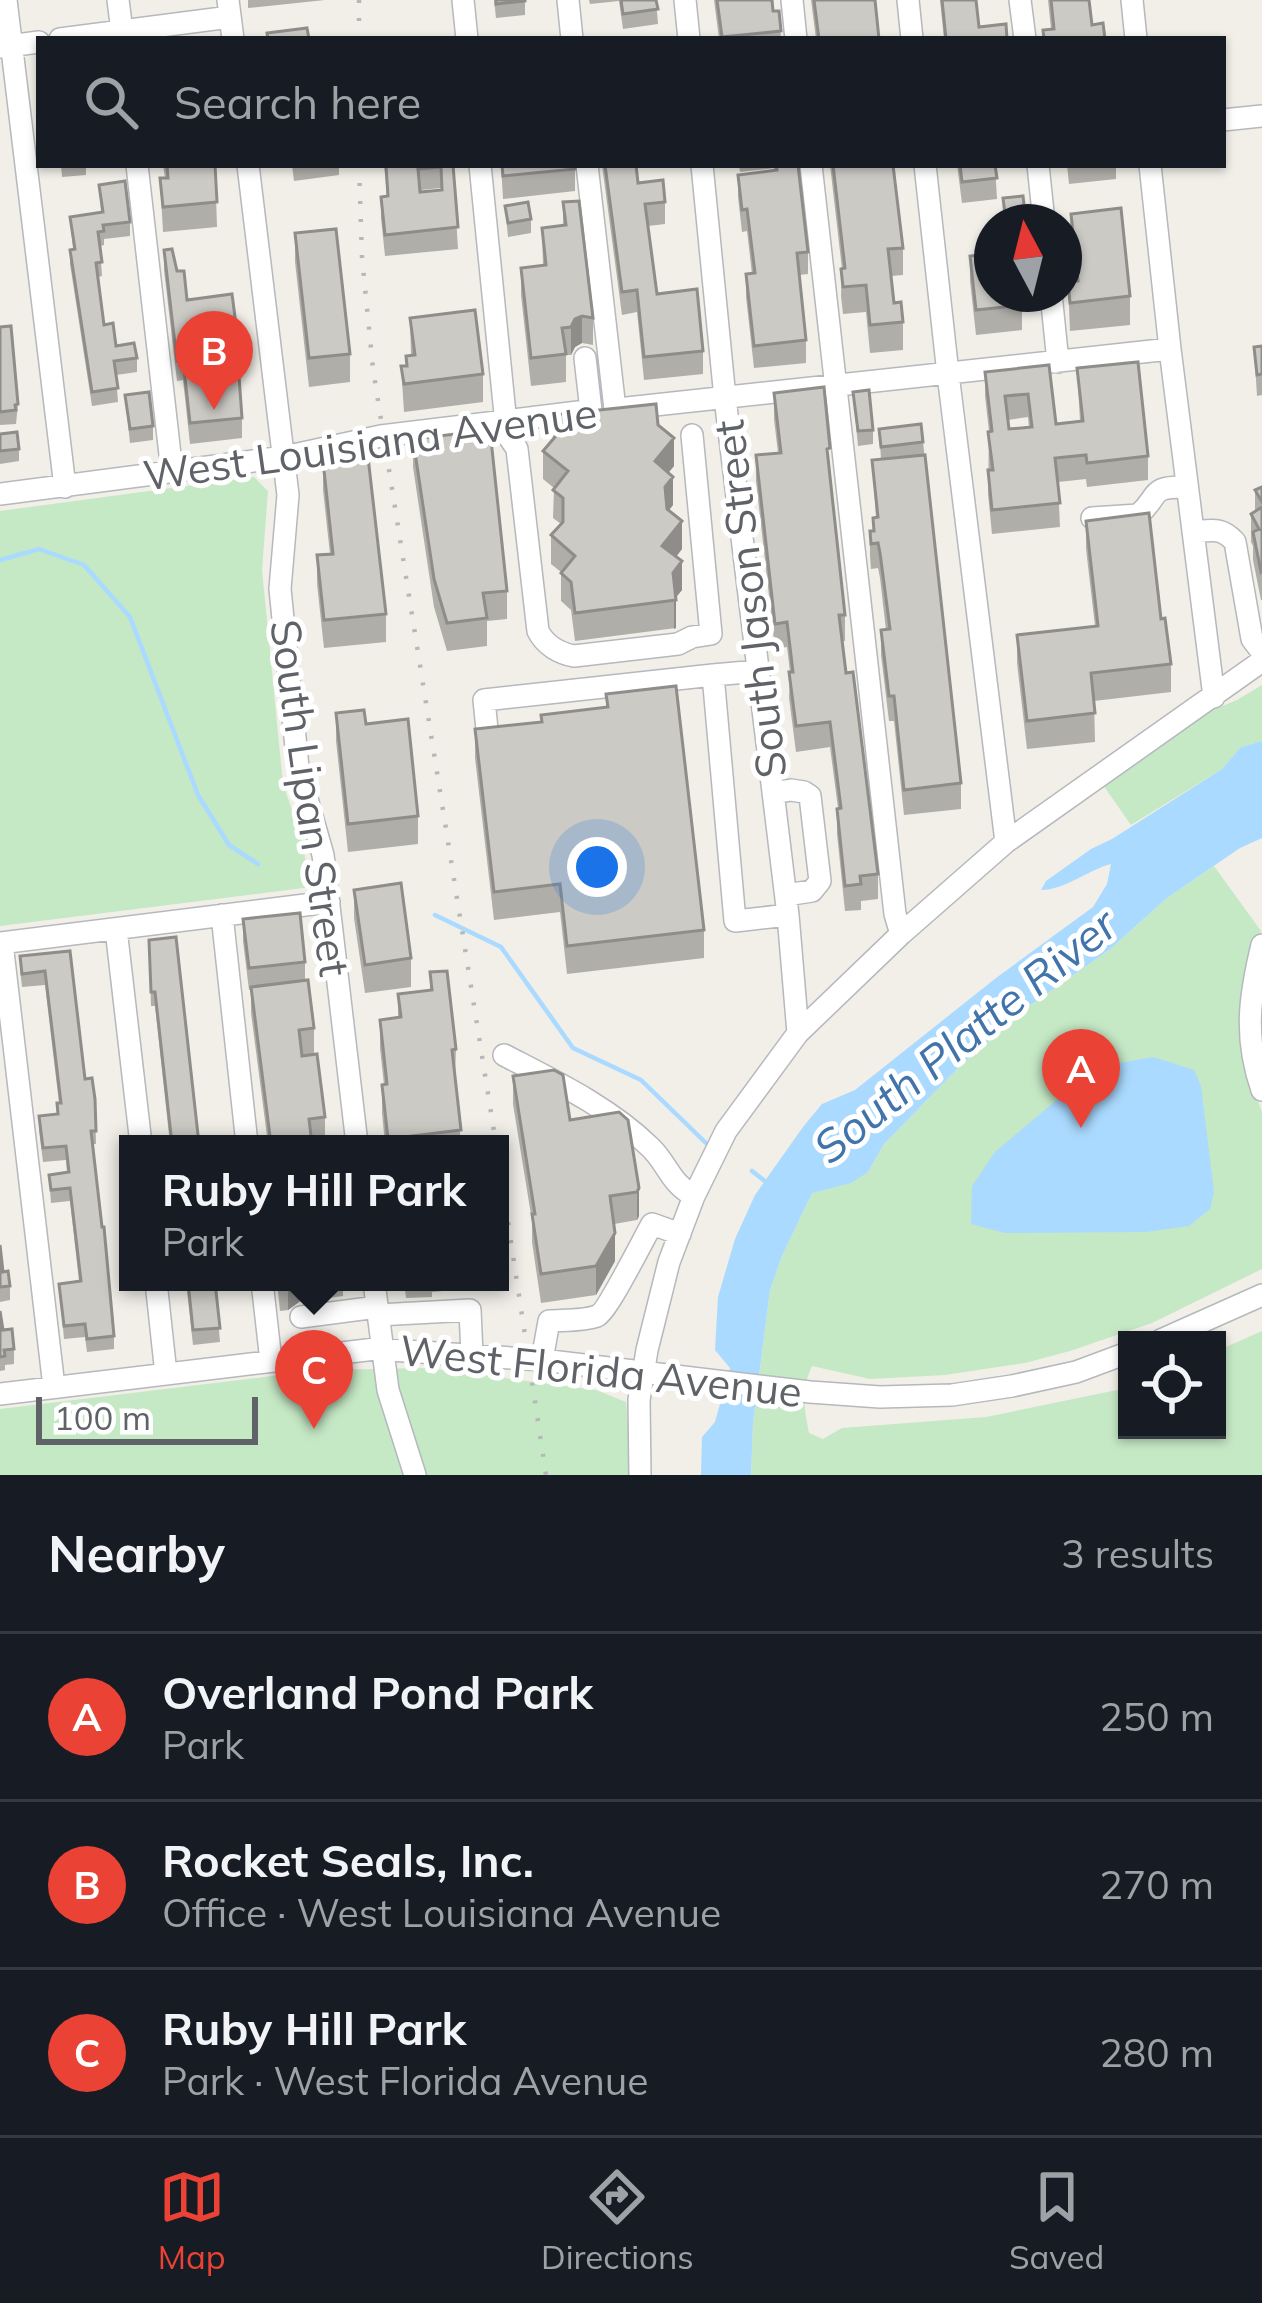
<!DOCTYPE html>
<html lang="en">
<head>
<meta charset="utf-8">
<style>
	body { margin:0; font-family:Mulish,sans-serif; background:#242831; color:#f1f3f6 }
	.controls { position:absolute; right:36px; bottom:36px; display:grid; overflow:hidden; border-radius:0px; box-shadow:0 3px 9px #0004 }
	.controls button { width:108px; height:108px; display:grid; place-items:center; padding:0; border:0; border-bottom:3px solid #363941; background:#171b24; color:#f1f3f6; font:60px sans-serif }
	.compass { position:absolute; left:974px; top:204px; width:108px; height:108px; border-radius:50%; background:#171b24; box-shadow:0 3px 9px #0004; rotate:353deg }
	.scale { position:absolute; left:36px; bottom:30px; width:222px; box-sizing:border-box; padding-left:12px; border:6px solid #5f6368; border-top:0; font-size:33px; line-height:42px; white-space:nowrap; color:#5f6368; -webkit-text-stroke:9px #fff; paint-order:stroke }
	.you { position:absolute; left:597px; top:867px; width:42px; height:42px; margin:-30px; border:9px solid #fff; border-radius:50%; background:#1a73e8; box-shadow:0 0 0 18px #1a73e833 }
	.badge { display:grid; place-items:center; width:78px; height:78px; border-radius:50%; background:#ea4335; color:#fff; font-size:39px; font-weight:700 }
	.pin { position:absolute; translate:-50% -99px; filter:drop-shadow(0 3px 6px #0008) }
	.pin::after { content:''; position:absolute; top:63px; width:42px; height:36px; background:inherit; clip-path:polygon(0 0,100% 0,50% 100%) }
	.popup { position:absolute; left:119px; top:1135px; width:390px; height:156px; box-sizing:border-box; display:grid; place-content:center; border-radius:0px; background:#171b24; filter:drop-shadow(0 3px 9px #0005); font-size:39px; white-space:nowrap; color:#9ea1a6 }
	.popup b { font-size:45px; color:#f1f3f6 }
	.popup::after { content:''; position:absolute; left:50%; top:100%; margin-left:-24px; border:24px solid transparent; border-top-color:#171b24 }
	.list { margin:0; padding:0; list-style:none }
	h2 { display:flex; justify-content:space-between; align-items:center; height:156px; margin:0; padding:0 48px; font-size:51px }
	h2 small { font-size:39px; font-weight:400; color:#9ea1a6 }
	.list li { display:grid; grid-template-columns:78px 1fr auto; gap:36px; align-items:center; box-sizing:border-box; height:168px; padding:0 48px; border-top:3px solid #363941 }
	.list b { display:block; font-size:45px; white-space:nowrap }
	.list p { margin:0; font-size:39px; white-space:nowrap; color:#9ea1a6 }
	.list em { font-size:39px; font-style:normal; color:#9ea1a6 }
	.icon { flex:none; width:66px; height:66px; fill:none; stroke:currentColor; stroke-width:2; stroke-linecap:round; stroke-linejoin:round }
	.map { position:relative; flex:none; width:1262px; height:1475px; overflow:hidden }
	.search { position:absolute; background:#171b24; box-shadow:0 3px 9px #0004; left:36px; right:36px; top:36px; height:132px; display:flex; align-items:center; gap:30px; box-sizing:border-box; padding:0 42px; border-radius:0px; color:#9ea1a6; font-size:45px }
	.sheet { height:660px; background:#171b24 }
	nav { display:flex; justify-content:space-around; align-items:center; box-sizing:border-box; height:168px; border-top:3px solid #363941; background:#171b24; font-size:33px; color:#9ea1a6 }
	nav a { display:grid; justify-items:center; gap:6px }
	nav .on { color:#ea4335 }
	.map>svg:first-child { display:block }
	.green { fill:#c5e8c5 }
	.water { fill:#aadaff }
	.lines { fill:none; stroke-linecap:round; stroke-linejoin:round }
	.stream { stroke:#aadaff; stroke-width:4.5 }
	.minor-casing { stroke:#b5b8bc; stroke-width:24 }
	.minor { stroke:#fff; stroke-width:21 }
	.rail { stroke:#b6b7b8; stroke-width:4.5; stroke-dasharray:3 15; stroke-linecap:butt }
	.wall { fill:#afaea9; fill-rule:evenodd }
	.shaded-wall { fill:#8f8d8a }
	.building { fill:#cccac5; stroke:#8f8d8a; stroke-width:3; fill-rule:evenodd }
	.labels { text-anchor:middle; stroke-width:10; stroke-linejoin:round; paint-order:stroke }
	.street-label { font-size:42px; fill:#5f6368; stroke:#fff }
	.water-label { font-size:45px; font-style:italic; fill:#4174aa; stroke:#fff }
</style>
</head>
<body>
<div class="map">
<svg width="1262" height="1475" viewBox="0 0 1262 1475">
	<rect width="100%" height="100%" fill="#f1efe8"/>
	<path class="green" d="M254,477L268,491L262,570L283,784L300,833L311,887L0,926V511Z
		M1262,685V741L1241,747L1222,769L1131,825L1101,782L1201,715L1237,700Z
		M1214,866L1261,931L1250,971V1078L1262,1112V1269L1152,1323L1070,1351L1025,1363L945,1375L870,1379L812,1366C801,1389 804,1409 809,1433L823,1439L842,1428L986,1417L1127,1388V1430H1217V1351L1262,1331V1475H751L753,1423L770,1290L782,1256L812,1193L868,1172L884,1144L958,1068L1022,1011L1109,950L1167,898Z
		M428,1368L596,1390L626,1402L630,1448L628,1475H0V1409L321,1370Z"/>
	<path class="water" d="M1262,741V838L1240,848L1167,898L1109,950L1022,1011L958,1068L884,1144L868,1172L851,1183L812,1193L782,1256L770,1290L753,1423L751,1475H701L702,1437L715,1422L730,1368L715,1350L718,1297L735,1239L755,1195L803,1127L822,1104L855,1090L996,978L1093,907L1107,884L1111,864C1088,870 1065,890 1041,890L1046,881L1091,849L1112,839L1222,769L1241,747Z
		M1153,1057L1194,1070L1201,1086L1214,1192L1210,1209L1189,1226L1146,1232L1005,1233L971,1224L972,1186L995,1152L1072,1087L1114,1064Z"/>
	<g class="lines">
		<path class="stream" d="M0,560L39,549L84,565L130,617L198,795L229,845L258,864
			M435,915L501,947L573,1048L641,1080L708,1145
			M752,1171L766,1182"/>
		<defs>
			<path id="minor" d="M6,0L65,487
				M118,0L123,39
				M228,0L233,39
				M463,0L467,39
				M568,0L572,39
				M685,0L689,39
				M792,0L796,39
				M908,0L912,39
				M1020,0L1025,39
				M1132,0L1136,39
				M60,39L230,17
				M0,47L39,42
				M1223,120L1262,116
				M137,165L172,472
				M248,165L288,495L280,589L298,767L323,855L357,1144
				M480,165L507,434L517,449L538,631C545,645 559,653 574,656L678,644L692,637L711,634L692,435
				M587,165L615,409
				M702,165L725,398L788,915L798,1033
				M811,165L895,914L901,934
				M925,165L948,374L1006,842
				M1038,165L1044,222
				M1150,165L1170,349L1214,697
				M1051,294L1058,362
				M585,358L591,411
				M627,408L1170,349
				M0,494L284,457L381,436L578,412
				M1092,518L1138,515C1161,496 1147,486 1187,487
				M1193,532C1212,530 1222,527 1235,542L1252,639L1262,652
				M758,671L713,675L735,921L788,915
				M487,729L484,700L713,675
				M773,793L791,790L804,792L810,796L820,881L812,891L786,895
				M222,915L247,1144
				M116,929L141,1144
				M0,943L329,902
				M2,943L54,1387
				M1262,945C1249,998 1244,1038 1262,1090
				M504,1055C554,1081 609,1107 650,1147C668,1164 669,1182 694,1196
				M156,1282L166,1374
				M262,1282L271,1361
				M374,1282L388,1390L415,1475
				M378,1315L470,1310L472,1355
				M301,1317L377,1307
				M1161,1340L1262,1295
				M542,1360L549,1321C563,1320 584,1321 597,1316C607,1312 643,1240 652,1224L680,1234
				M0,1394L375,1349L542,1360L810,1392L880,1397L952,1395L1012,1386L1076,1372L1127,1353
				M640,1475L639,1400L647,1350L669,1262L694,1196L726,1131L798,1033L901,934L1006,842L1262,661"/>
		</defs>
		<use href="#minor" class="minor-casing"/>
		<use href="#minor" class="minor"/>
		<path class="rail" d="M359,39V0
			M359,165L362,257L373,369L496,1144
			M500,1169L546,1475"/>
	</g>
	<path class="wall" d="M248,0H325L248,8Z
		M494,0H525V15L496,18Z
		M589,0H656L658,24L623,29L619,1L590,4Z
		M714,0H772L773,11H779L781,39H719Z
		M811,0H875L879,39H816Z
		M940,0H976L979,27L1007,39H944Z
		M1048,0H1089L1092,25L1105,39H1043V30L1051,29Z
		M61,165H86V175L62,177Z
		M163,165H215L217,227L163,232L160,178H165Z
		M292,165H339V175L294,181Z
		M384,165H453L458,249L385,256L381,218V197L387,196ZM441,188V190L420,192V190Z
		M501,165H575V191L503,199Z
		M602,165H629L638,183L665,202V224L648,226L657,294L703,351V374L644,380L637,312L622,315Z
		M739,165H798L808,252V274L799,275L806,340V363L754,368L746,297V274H752L747,231L742,232L738,197V175L774,171V168L740,172Z
		M830,165H893L903,248V275L891,276L894,303L903,322V350L870,353L866,312L843,314L841,296L842,269Z
		M957,165H995L997,199L962,203Z
		M1067,165H1116V179L1069,184Z
		M99,185L130,222V236L104,239V245L100,246L102,276L98,277L104,325L116,346L137,358V372L116,375L118,402L92,406L70,264V250L73,249L70,217L101,212Z
		M563,202L593,318V345L582,343L575,347L571,355H566V382L531,386L521,295V268L543,265L542,228L563,225Z
		M505,206L531,219V233L508,237Z
		M1071,214L1130,296V325L1070,331L1068,282L1075,281L1071,242Z
		M295,233L350,354V382L309,387L295,262Z
		M164,250L177,271L187,300L235,317V337L195,343L199,368L242,418V438L190,444L183,380L177,381L164,270Z
		M970,256L992,294H1033V308L1022,310V330L976,335L970,281Z
		M410,318L483,374V402L404,412L401,366H406V356H411Z
		M0,327L18,404L16,424L0,425Z
		M1262,346V395L1257,396L1254,347Z
		M1049,365L1056,424L1080,421L1077,368L1148,456V480L1087,487L1086,479L1058,482L1060,527L992,534L988,494L989,431L985,396V372ZM1028,417L1029,427L1009,429L1008,420Z
		M853,392L873,430V444L858,446Z
		M774,393L830,473L845,615V641H842L846,673L878,874V899L861,901V910L845,911L837,834V809L838,808L830,747L796,752L789,698L790,672L787,647L775,649L756,481V455L778,453L774,419Z
		M125,395L153,426V440L130,443Z
		M552,415L658,425L674,466L668,473L673,505L669,510L682,549L676,557L682,590L676,597V628L575,641L571,610L561,601V572L551,564V535L561,524L553,518L554,488L543,479V451L552,440Z
		M879,429L923,442L961,783V809L904,815L894,721H889L881,655V630H886L880,578L878,568L871,569L870,556V531H873V518H876L872,460L881,459Z
		M0,434L19,449V461L0,464Z
		M413,439L507,591V619L487,621V646L447,651L434,607L413,467Z
		M323,461L386,614V642L324,648L317,584V555L330,554L323,490Z
		M1262,487V600H1261L1253,560V546L1251,542V514L1255,511V490Z
		M1086,521L1161,619L1171,664V692L1094,701L1095,742L1027,749L1017,663V635L1095,626L1086,549Z
		M606,694L704,930V958L567,974L560,912L494,920L475,758V729L541,722L606,708Z
		M336,713L366,724L418,816V844L348,852L336,741Z
		M354,890L411,958V987L365,993L354,918Z
		M243,919L305,962V980L314,1028V1054L325,1117V1144H268L251,1013V989L249,990L243,941Z
		M149,940L199,1144H170L155,1006H151Z
		M70,951L85,1079L95,1099L96,1144H93L114,1336V1349L87,1352L85,1337L64,1339L59,1284L79,1281L70,1201L51,1203L49,1175L67,1173L66,1160L43,1162L39,1130V1116L57,1114V1103H59L45,985L22,987L20,969V956Z
		M430,972L456,1049L455,1078L461,1144H385L382,1113V1085H384L380,1048V1020L398,1018V994L430,991Z
		M513,1076L639,1188V1216L637,1220L614,1224L615,1261L596,1295L541,1303L532,1242V1221L513,1104Z
		M0,1245L3,1272L10,1286V1300L0,1302Z
		M186,1282H215L220,1342L193,1345Z
		M277,1282H343V1296L299,1302L288,1310L280,1311Z
		M404,1282H475V1288L432,1292V1297L406,1298Z
		M0,1311L2,1326L14,1349V1364L5,1365V1370L0,1371Z"/>
	<path class="shaded-wall" d="M582,316V343L575,347L571,355V327L575,319Z
		M674,438V466L655,489V461Z
		M673,477V505L665,515V487Z
		M682,521V549L662,574V546Z
		M682,561V590L673,601V573Z
		M676,600V628L674,629V601Z
		M639,1188V1216L637,1220V1192Z
		M615,1233V1261L596,1295V1266Z
		M288,1282H299V1302L288,1310Z"/>
	<path class="building" d="M496,0H525V1L496,4Z
		M621,0H656L658,9L623,14Z
		M717,0H772L773,11H779L781,31L722,37Z
		M814,0H875L879,39H819Z
		M942,0H976L979,27L1006,24L1007,39H946Z
		M1051,0H1089L1092,25L1103,23L1105,39H1044L1043,30L1054,29Z
		M307,28L309,39H268L267,33Z
		M167,165H215L217,202L163,207L160,178H168Z
		M386,165H453L458,227L385,235L381,197L388,196ZM441,167L442,190L420,192L418,169Z
		M502,165H575V169L503,176Z
		M605,165H636L638,183L663,180L665,202L645,204L657,294L697,289L703,351L644,357L637,290L622,292Z
		M776,165H798L808,252L797,253L806,340L754,346L746,274L755,273L747,209L742,210L738,175L777,170Z
		M833,165H893L903,248L888,249L894,303L901,302L903,322L870,325L866,285L843,287L841,269L845,268Z
		M960,165H995L997,178L962,182Z
		M125,181L130,222L103,225L104,231L98,232L102,262L96,263L104,325L113,323L116,346L134,343L137,358L114,361L118,388L92,392L70,250L75,249L70,217L103,212L99,185Z
		M1023,196L1026,222H1006L1003,198Z
		M579,201L593,318L582,316L575,319L571,327L562,328L566,354L531,358L521,268L546,265L542,228L566,225L563,202Z
		M528,202L531,219L508,223L505,206Z
		M1121,208L1130,296L1070,303L1068,282L1078,281L1071,214Z
		M336,229L350,354L309,358L295,233Z
		M172,249L177,271H184L187,300L232,294L235,317L193,323L199,368L238,363L242,418L190,423L183,360L177,361L164,250Z
		M992,254V294H1021L1022,305L976,310L970,256Z
		M475,310L483,374L404,384L401,366H407L406,356L415,355L410,318Z
		M11,326L18,404L15,405L16,410L0,412V327Z
		M1262,346V374L1257,375L1254,347Z
		M1138,362L1148,456L1087,463L1086,455L1055,458L1060,503L992,510L988,470H993L988,432L992,431L985,372L1049,365L1056,424L1083,421L1077,368ZM1028,394L1032,427L1009,429L1005,396Z
		M824,387L830,448L827,449L845,615H839L846,673L853,672L878,874L860,876L861,884L845,886L837,809L841,808L830,722L796,726L789,672H793L787,622L775,624L756,455L781,453L774,393Z
		M869,390L873,430L858,431L853,392Z
		M149,392L153,426L130,429L125,395Z
		M656,404L658,425L674,438L655,461L673,477L665,487L667,509L682,521L662,546L682,561L673,573L676,600L575,613L571,582L561,573L575,556L551,535L563,522V498L553,490L568,471L543,451L555,437L552,415Z
		M921,424L923,442L881,447L879,429Z
		M490,430L507,591L483,593L487,618L447,623L434,579L413,439Z
		M17,432L19,449L0,451V434Z
		M925,455L961,783L904,790L894,696H889L881,630L890,629L880,553L878,543L871,544L870,531H874L873,518L878,517L872,460Z
		M368,457L386,614L324,620L317,555L333,554L323,461Z
		M1262,487V502L1255,490Z
		M1262,507V571L1261,572L1253,532L1259,529L1251,514Z
		M1149,513L1161,619L1165,618L1171,664L1091,673L1095,713L1027,721L1017,635L1098,626L1086,521Z
		M676,686L704,930L567,946L560,884L494,892L475,729L542,722L541,715L608,707L606,694Z
		M364,710L366,724L408,719L418,816L348,824L336,713Z
		M401,883L411,958L365,965L354,890Z
		M300,913L305,962L249,968L243,919Z
		M176,937L199,1144H172L155,992H151L149,940Z
		M70,951L85,1079L92,1078L95,1099L96,1131H91L102,1227H104L114,1336L87,1339L85,1324L64,1326L59,1284L81,1281L70,1188L51,1190L49,1175L69,1172L66,1146L43,1148L39,1116L58,1114L57,1103H61L45,971L22,974L20,956Z
		M447,971L456,1049L452,1050L461,1130L388,1139L382,1085L387,1084L380,1020L401,1017L398,994L432,990L430,972Z
		M308,980L314,1028L299,1030L302,1056L317,1054L325,1117L309,1119L312,1144H271L251,987Z
		M554,1070L563,1075L570,1120L619,1112L628,1120L639,1188L637,1192L610,1196L615,1233L596,1266L541,1274L532,1214H535L513,1076Z
		M0,1245L3,1272L8,1271L10,1286L0,1287Z
		M188,1282H215L220,1328L193,1330Z
		M0,1311L3,1330L12,1329L14,1349L4,1350L5,1356L0,1357Z"/>
	<g class="labels">
		<g class="street-label">
			<text transform="translate(370 444) rotate(-8)" y="15">West Louisiana Avenue</text>
			<text transform="translate(750 599) rotate(-97)" y="15">South Jason Street</text>
			<text transform="translate(310 798) rotate(82)" y="15">South Lipan Street</text>
			<text transform="translate(601 1371) rotate(6)" y="15">West Florida Avenue</text>
		</g>
		<g class="water-label">
			<text transform="translate(965 1036) rotate(-39)" y="16">South Platte River</text>
		</g>
	</g>
</svg>
<div class="controls">
<button><svg class="icon" aria-label="locate" viewBox="0 0 24 24"><circle cx="12" cy="12" r="6"/><path d="M12 2v4M12 18v4M2 12h4M18 12h4"/></svg></button>
</div>
<svg class="compass" viewBox="-18 -18 36 36"><path d="M0-13l5 13h-10z" fill="#e53935"/><path d="M0 13l5-13h-10z" fill="#9ea1a6"/></svg>
<div class="scale">100 m</div>
<div class="you"></div>
<div class="pin badge" style="left:1081px;top:1128px">A</div>
<div class="pin badge" style="left:214px;top:410px">B</div>
<div class="pin badge" style="left:314px;top:1429px">C</div>
<div class="popup"><b>Ruby Hill Park</b>Park</div>
<div class="search"><svg class="icon" aria-label="search" viewBox="0 0 24 24"><circle cx="10" cy="10" r="6"/><path d="M15 15l6 6"/></svg>Search here</div>
</div>
<section class="sheet">
<h2>Nearby<small>3 results</small></h2>
<ul class="list">
<li><span class="badge">A</span><div><b>Overland Pond Park</b><p>Park</p></div><em>250 m</em></li>
<li><span class="badge">B</span><div><b>Rocket Seals, Inc.</b><p>Office · West Louisiana Avenue</p></div><em>270 m</em></li>
<li><span class="badge">C</span><div><b>Ruby Hill Park</b><p>Park · West Florida Avenue</p></div><em>280 m</em></li>
</ul>
</section>
<nav>
<a class="on"><svg class="icon" aria-label="map" viewBox="0 0 24 24"><path d="M3 6l6-2 6 2 6-2v14l-6 2-6-2-6 2zM9 4v14M15 6v14"/></svg>Map</a>
<a><svg class="icon" aria-label="directions" viewBox="0 0 24 24"><path d="M12 3l9 9-9 9-9-9zM9 14v-3h6M13 9l2 2-2 2"/></svg>Directions</a>
<a><svg class="icon" aria-label="saved" viewBox="0 0 24 24"><path d="M7 4h10v16l-5-4-5 4z"/></svg>Saved</a>
</nav>
</body>
</html>
